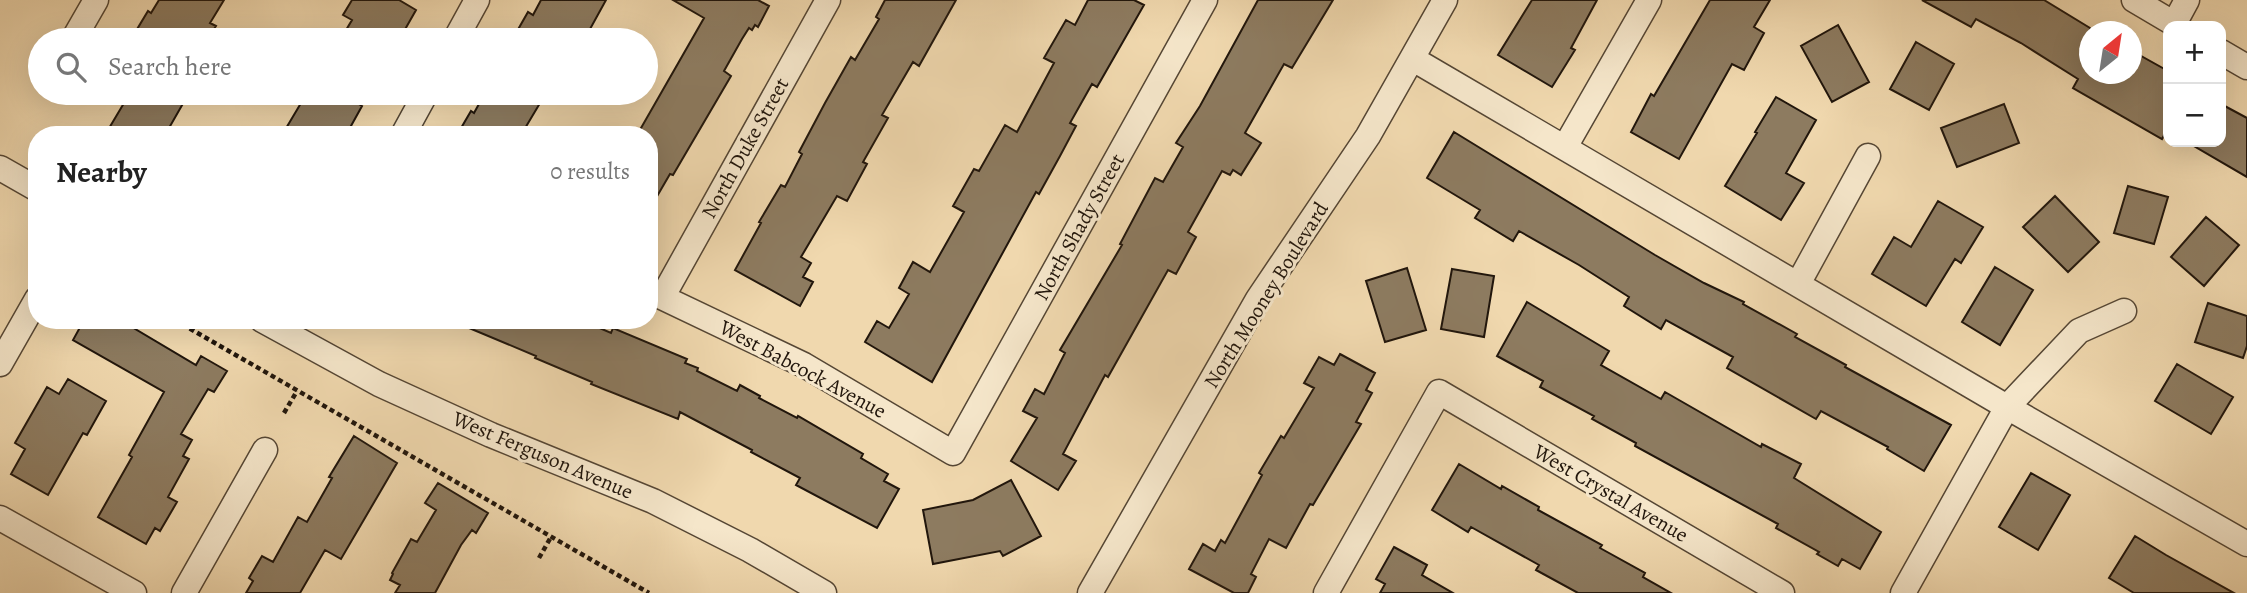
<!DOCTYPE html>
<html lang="en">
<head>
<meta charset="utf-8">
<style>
	body { margin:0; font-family:Alegreya,serif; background:#f2f2f2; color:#222 }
	.controls { position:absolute; right:21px; top:21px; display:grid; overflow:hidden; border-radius:14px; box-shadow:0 7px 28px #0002 }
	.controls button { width:63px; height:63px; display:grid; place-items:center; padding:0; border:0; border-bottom:2px solid #e0e0e0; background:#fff; color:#222; font:35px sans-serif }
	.compass { position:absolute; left:2079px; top:21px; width:63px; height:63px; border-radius:50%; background:#fff; box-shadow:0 7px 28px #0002; rotate:30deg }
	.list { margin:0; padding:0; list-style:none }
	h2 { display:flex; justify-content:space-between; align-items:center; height:91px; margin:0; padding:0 28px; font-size:30px }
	h2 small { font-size:23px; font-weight:400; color:#767676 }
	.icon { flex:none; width:38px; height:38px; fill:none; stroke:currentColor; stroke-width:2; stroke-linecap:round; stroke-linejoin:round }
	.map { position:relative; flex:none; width:2247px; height:593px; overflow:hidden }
	.search { position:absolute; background:#fff; box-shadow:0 7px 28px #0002; left:28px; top:28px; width:630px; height:77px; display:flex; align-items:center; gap:18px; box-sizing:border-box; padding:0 24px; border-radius:38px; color:#767676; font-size:26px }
	.panel { position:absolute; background:#fff; box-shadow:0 7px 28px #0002; left:28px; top:126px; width:630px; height:203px; border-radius:28px }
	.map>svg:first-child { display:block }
	.building { fill:#8d7b60; stroke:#21160c; stroke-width:2 }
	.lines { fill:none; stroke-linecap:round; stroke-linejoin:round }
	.minor-casing { stroke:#554634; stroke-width:27 }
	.path { stroke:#21160c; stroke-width:4.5; stroke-dasharray:5 3.5; stroke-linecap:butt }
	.minor { stroke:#f5e6ca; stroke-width:24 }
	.labels { text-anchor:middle; stroke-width:6; stroke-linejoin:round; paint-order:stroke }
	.street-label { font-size:21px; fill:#21160c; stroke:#f5e6ca }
</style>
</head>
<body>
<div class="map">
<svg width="2247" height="593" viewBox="0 0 2247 593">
	<rect width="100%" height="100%" fill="#f0d8ae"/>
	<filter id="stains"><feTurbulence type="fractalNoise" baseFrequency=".00286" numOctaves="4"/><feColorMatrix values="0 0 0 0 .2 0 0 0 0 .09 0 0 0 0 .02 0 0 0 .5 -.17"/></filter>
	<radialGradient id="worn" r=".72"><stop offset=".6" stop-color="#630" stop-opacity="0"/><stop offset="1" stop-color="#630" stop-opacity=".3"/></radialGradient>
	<path class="building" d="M159,0H224L210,23L216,26L207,40H152L136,31L148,11L151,13Z
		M352,0H399L416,10L399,40H340L352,20L343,15Z
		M541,0H606L584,40H512L528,12L533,15Z
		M673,0H758L769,6L758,27L755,25L752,30L749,28L742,39L724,71L731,76L673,175L670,174L649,210V135H637L704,18Z
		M885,0H956L919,66L913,62L882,115L888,118L863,162L867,164L847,201L837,196L801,257L811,263L803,277L813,282L800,306L735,270L761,223L759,222L781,185L785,187L802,154L799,152L825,103L851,57L855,60L879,19L876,17Z
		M1088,0H1134L1144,5L1097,87L1092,84L1070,123L1076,126L1060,156L1039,194L1036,192L932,382L865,342L877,321L889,328L909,294L899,288L913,262L930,272L964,212L953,206L974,169L979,171L1005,125L1017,132L1054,63L1044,58L1066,20L1075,25Z
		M1258,0H1333L1292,68L1284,64L1245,133L1261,143L1241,175L1233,170L1230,175L1222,171L1188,232L1196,237L1176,274L1168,270L1108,377L1105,375L1063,454L1076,461L1058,490L1011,461L1037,418L1023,411L1035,389L1044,394L1065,353L1060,350L1122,245L1120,244L1155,178L1163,182L1183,147L1176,143L1200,106Z
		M1532,0H1597L1571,48L1575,50L1552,87L1498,55Z
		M1710,0H1770L1754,27L1764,33L1744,70L1732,64L1679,159L1631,132L1651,94L1654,96Z
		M1922,0H2044L2090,28V74H2132V51L2168,71V128L2162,139L2073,88L2078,79L2021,43L1976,19L1971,27Z
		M1838,25L1869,82L1832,102L1801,46Z
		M1916,42L1954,64L1929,110L1890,89Z
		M130,93H189L165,135H105Z
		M307,93H340L362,106L346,135H282Z
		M485,93H546L521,135H457L471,111L474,113Z
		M1776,97L1816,120L1786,173L1804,183L1781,220L1725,186L1757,133L1755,132Z
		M2004,104L2019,143L1957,167L1941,128Z
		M2221,104L2247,118V177L2187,142H2221Z
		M1454,132L1655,255L1704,283L1744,302L1743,304L1797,334L1795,337L1846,365L1845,367L1951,425L1924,471L1887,449L1888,447L1821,411L1816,419L1727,368L1733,357L1666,320L1661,329L1624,306L1629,297L1579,265L1519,231L1513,241L1475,218L1480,210L1427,178Z
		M2128,186L2168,197L2154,244L2114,233Z
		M2055,196L2099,242L2068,272L2023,227Z
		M1938,201L1983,227L1961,263L1955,259L1926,306L1872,274L1894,237L1911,247Z
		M2206,217L2239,245L2204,286L2171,257Z
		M1995,267L2033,290L2000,345L1962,322Z
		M1407,268L1426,330L1385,342L1366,281Z
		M1452,269L1494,276L1484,337L1441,329Z
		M1527,302L1609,351L1601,365L1661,399L1665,392L1761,447L1762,444L1801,464L1794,478L1881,532L1860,569L1842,559L1838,566L1817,554L1819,552L1776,528L1778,524L1635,446L1636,443L1592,419L1594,416L1540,387L1543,381L1497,356Z
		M2208,303L2247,316V346L2243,358L2195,342Z
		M84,320L98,327L102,320H120L196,365L201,356L227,371L214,392L208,389L181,434L192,440L183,456L189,459L168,497L177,502L160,531L155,528L146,544L98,517L132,457L129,455L164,392L73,340Z
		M450,320H581L611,333L613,328L687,359L685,363L698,368L697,371L737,391L740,385L760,396L759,398L797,418L798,416L863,454L861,458L888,474L884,481L899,489L877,528L796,485L800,478L751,452L752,450L680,412L678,419L591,384L592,382L535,358L536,356Z
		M1340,354L1375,373L1366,390L1372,393L1356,422L1361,424L1313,505L1310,504L1286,548L1269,539L1251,574L1256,577L1248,593H1234L1189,569L1203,544L1215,551L1221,540L1225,543L1262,475L1259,473L1281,436L1284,438L1314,388L1304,383L1319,357L1334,365Z
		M2177,364L2233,397L2211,434L2155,401Z
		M68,379L106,401L87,435L83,433L48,495L11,474L25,449L15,443L47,387L59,394Z
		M354,436L397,463L341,559L325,550L300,593H246L253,581L249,578L262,556L273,562L298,517L307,522L332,478L329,477Z
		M1459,464L1501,489L1502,486L1539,507L1538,510L1602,545L1600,548L1645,573L1643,577L1671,593H1578L1536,570L1539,565L1471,527L1468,532L1432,510Z
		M2031,473L2070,495L2038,550L1999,527Z
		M1011,480L1041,536L1003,556L1000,551L933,564L923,510L973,500Z
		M438,483L488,513L476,533L472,530L461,545L435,593H395L400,585L390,580L393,574L392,573L411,539L417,542L436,510L425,503Z
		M2135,536L2166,555L2234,593H2134L2109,578Z
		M1394,547L1427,565L1422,575L1453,593H1380L1385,584L1376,579Z"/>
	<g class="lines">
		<defs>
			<path id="minor" d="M2134,0L2178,26
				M2174,24L2187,0
				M73,40L96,0
				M455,40L477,0
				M2221,52L2247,67
				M1413,59L2007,407L2247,544
				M403,135L426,93
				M1565,147L1649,0
				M0,168L37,189
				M1798,284L1868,156
				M649,291L804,365L953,453L1205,0
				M663,296L828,0
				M262,320L379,384L491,435L653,501L750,550L824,593
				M0,364L37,299
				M0,518L134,593
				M184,593L265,450
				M1090,593L1258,299L1368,136L1445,0
				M1326,593L1439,392L1782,593
				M1903,593L2007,407L2079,331L2124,311"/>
		</defs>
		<use href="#minor" class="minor-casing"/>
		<path class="path" d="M175,320L649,593
			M284,413L297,391
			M539,558L551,537"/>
		<use href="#minor" class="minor"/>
	</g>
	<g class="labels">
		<g class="street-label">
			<text transform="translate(745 148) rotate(-61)" y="7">North Duke Street</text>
			<text transform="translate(1079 227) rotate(-61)" y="7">North Shady Street</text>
			<text transform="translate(1266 295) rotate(-58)" y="7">North Mooney Boulevard</text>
			<text transform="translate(803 369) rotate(28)" y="7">West Babcock Avenue</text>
			<text transform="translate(543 455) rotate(23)" y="7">West Ferguson Avenue</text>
			<text transform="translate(1611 493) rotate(30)" y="7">West Crystal Avenue</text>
		</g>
	</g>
	<rect width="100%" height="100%" filter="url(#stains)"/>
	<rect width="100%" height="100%" fill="url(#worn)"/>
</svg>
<div class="controls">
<button>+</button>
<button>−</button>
</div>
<svg class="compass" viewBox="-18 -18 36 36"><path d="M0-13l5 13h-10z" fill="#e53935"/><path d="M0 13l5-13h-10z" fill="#767676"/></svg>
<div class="search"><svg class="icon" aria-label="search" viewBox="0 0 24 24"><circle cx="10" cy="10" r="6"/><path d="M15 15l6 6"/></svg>Search here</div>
<section class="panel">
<h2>Nearby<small>0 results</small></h2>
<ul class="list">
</ul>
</section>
</div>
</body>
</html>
